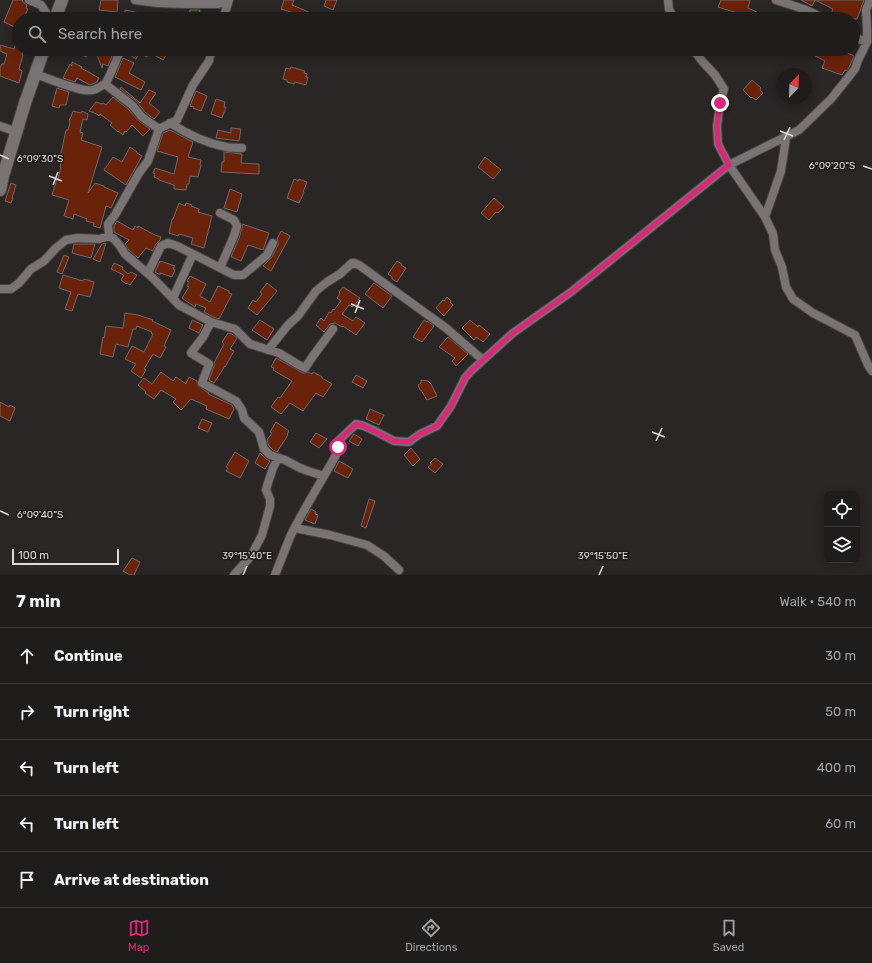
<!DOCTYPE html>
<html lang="en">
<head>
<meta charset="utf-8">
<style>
	body { margin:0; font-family:Rubik,sans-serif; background:#272525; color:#f1f3f6 }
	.controls { position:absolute; right:12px; bottom:12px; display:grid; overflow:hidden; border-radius:8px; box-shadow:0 2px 10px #0003 }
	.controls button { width:36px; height:36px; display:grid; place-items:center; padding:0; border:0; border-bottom:1px solid #3c3a3b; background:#1f1c1c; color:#f1f3f6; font:20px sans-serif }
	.compass { position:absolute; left:776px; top:68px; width:36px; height:36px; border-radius:50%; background:#1f1c1c; box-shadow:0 2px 10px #0003; rotate:23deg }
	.scale { position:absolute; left:12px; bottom:10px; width:107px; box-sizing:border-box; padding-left:4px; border:2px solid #dedcdb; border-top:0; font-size:11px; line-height:14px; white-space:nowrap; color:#dedcdb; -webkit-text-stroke:3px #201c1b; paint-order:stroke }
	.stop { position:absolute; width:12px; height:12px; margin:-9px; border:3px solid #db2777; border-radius:50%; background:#fff }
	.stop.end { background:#db2777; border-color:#fff; box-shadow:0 1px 4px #0008 }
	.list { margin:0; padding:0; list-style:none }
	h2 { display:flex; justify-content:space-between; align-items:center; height:52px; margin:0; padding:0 16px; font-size:17px }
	h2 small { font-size:13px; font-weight:400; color:#a1a1a3 }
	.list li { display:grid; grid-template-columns:26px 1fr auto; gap:12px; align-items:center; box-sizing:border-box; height:56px; padding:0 16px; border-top:1px solid #3c3a3b }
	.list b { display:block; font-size:15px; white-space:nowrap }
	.list em { font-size:13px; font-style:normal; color:#a1a1a3 }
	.icon { flex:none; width:22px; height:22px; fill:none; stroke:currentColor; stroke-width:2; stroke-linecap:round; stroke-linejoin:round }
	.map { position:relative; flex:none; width:872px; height:575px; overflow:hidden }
	.search { position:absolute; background:#1f1c1c; box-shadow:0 2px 10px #0003; left:12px; right:12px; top:12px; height:44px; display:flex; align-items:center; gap:10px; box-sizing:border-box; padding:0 14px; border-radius:22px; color:#a1a1a3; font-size:15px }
	.sheet { height:332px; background:#1f1c1c }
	nav { display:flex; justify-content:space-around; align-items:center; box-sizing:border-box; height:56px; border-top:1px solid #3c3a3b; background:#1f1c1c; font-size:11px; color:#a1a1a3 }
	nav a { display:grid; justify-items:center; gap:2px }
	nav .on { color:#db2777 }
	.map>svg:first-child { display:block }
	.building { fill:#6b220a; stroke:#6e6a68 }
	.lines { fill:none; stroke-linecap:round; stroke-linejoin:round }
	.street-casing { stroke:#474443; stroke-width:10 }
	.secondary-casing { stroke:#474443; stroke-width:14 }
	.street { stroke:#797473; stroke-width:8 }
	.secondary { stroke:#797473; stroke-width:12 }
	.route { stroke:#db2777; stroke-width:5 }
	.ticks { fill:none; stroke:#dedcdb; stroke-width:1.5 }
	.ticks-label { font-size:10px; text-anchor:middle; fill:#dedcdb; stroke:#201c1b; stroke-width:3; stroke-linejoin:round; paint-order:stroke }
</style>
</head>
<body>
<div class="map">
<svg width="872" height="575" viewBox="0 0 872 575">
	<rect width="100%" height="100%" fill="#292625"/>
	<path class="building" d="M13,0H23L22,1L27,5L26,8L28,9L23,19H19V29L4,22Z
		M101,0H118L117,12L99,10Z
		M284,0H294L292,5L311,13L308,19H294L295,15L294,14V13L281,9Z
		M326,0H337L333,10L324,6Z
		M721,0H750L748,8L772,19H746L747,16L718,7Z
		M801,0H864L857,19H829L833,9L815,0L812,6Z
		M125,10L145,14L144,19H124Z
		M190,10H200L198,19H189Z
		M19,36V49L23,50L22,55H23L19,69L22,71L19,83L0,76V68L2,64H4L7,54L0,51V45L14,49Z
		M69,49H90L86,57Z
		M99,49L108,53V54L112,56L108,66L103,64L102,68L97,55Z
		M121,49H170L163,60L149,52L147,57L139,53L136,59Z
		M802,49H847L845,52L854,56L849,68L847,71L845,70L842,75L822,68L825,61Z
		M123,58L134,63L129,73L145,82L141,90L115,77Z
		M72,62L82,67L81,68L99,78L97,82L90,85L77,78L75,82L63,78L70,64L72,66Z
		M291,67L305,71L304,73L307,74L306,77H308L306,85L295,82L294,84L287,82V80L283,79L286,68L290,69Z
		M752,80L761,88L760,90L763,93L756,100L752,97L751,98L743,90Z
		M121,87L140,103L149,90L156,93L149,103L160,112L154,119L146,113L136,101L120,89Z
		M57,88L69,92L66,105H60L59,108L52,106Z
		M196,91L207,96L201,111L193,108L194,107L190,106Z
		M113,97L128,109L139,121L150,129L143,136L132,125L126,132L125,131L123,135L118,131V132L110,125L112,123L100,114L99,116L97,114L89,111L96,102L102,104L103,103L106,105Z
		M216,99L225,102L224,107H226L222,118L211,114Z
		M73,111L81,113L82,111L88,114L87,120L83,119L80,132L83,133L81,140L102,147L88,193L95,183L104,186V187L118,193L111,208L106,206L100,228L93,226L94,223L86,221L87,219L74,214L73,219L64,216L69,200L52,195L57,179H58L61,167H60L62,159L60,158L66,130H68L70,123L69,121L70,118L71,117Z
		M231,128L241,129L239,141L216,138L218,130L231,133Z
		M170,130L193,142L188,157L201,160L200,165H201L198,177L190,176L189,184H187L186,190L174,189V185L159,180V179L154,177L155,174L153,173L155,168L174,174L178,157L157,151L163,133Z
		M130,147L137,152V153L142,156L126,185L104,170L113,157L122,162Z
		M224,152L242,154L241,163L259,164V174L221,172L222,162H224Z
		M485,157L501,170L493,179L478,167Z
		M294,179L298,181L299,179L307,182L303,192H304L299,203L287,198Z
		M11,183L16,185L12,198H13L11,203L5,201Z
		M230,189L242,194L237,212L224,208Z
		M494,198L504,207L498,213L496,212L489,220L481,213Z
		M179,203L185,206L186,203L192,205L191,206L199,209L198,212L212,216L204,248L191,244L193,238L179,234L178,236L169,233L172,219H173Z
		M117,221L133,230L135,226L138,228V226L155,235L161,237L160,240L156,244L153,251L146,248L138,258L129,250L125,244L129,240L114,232V226Z
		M242,224L269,233L263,250L248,245L241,261L231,257L239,238L242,228Z
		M281,231L290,236L271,271L263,266L272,257L278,245V242L277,239Z
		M106,243L100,262L93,259L102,244Z
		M74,244H95L91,258L72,253Z
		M64,255L69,257L62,274L57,272Z
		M160,261L175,266L173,269L175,270L172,277L160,273V275L155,272Z
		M397,261L402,264L401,265L406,268L397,282L392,279V277L388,274Z
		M114,263L123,267L122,269L128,274L131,272L137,275L130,285L127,283L126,284L121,280L124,275L111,269Z
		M63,275L83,281L84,279L94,282L90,297L78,294L72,311L65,309L71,292L59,288Z
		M190,276L206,284L200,296L210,302L218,286L229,291V293L232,294L219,319L213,317L204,312L206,308L196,304L195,307L182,298L189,287L187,286L189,282L187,281Z
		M267,283L277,291L257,315L248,308L253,300L256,302L262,294L260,292Z
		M374,283L392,296L383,308L365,294Z
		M343,287L360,298L353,307L349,305L342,314L353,321L356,317L365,323L356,335L343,326L342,327L335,323L330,324L324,332L316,325L321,318L324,321L329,312L331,313L333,309L334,310L341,301L337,298L340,293L339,292Z
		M447,297L451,301L450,302L453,305L444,316L436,308L443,300L444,301Z
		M125,313L138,315L153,320L152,321L171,330L164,346L166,347L160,358L153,354L144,369L146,370L141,378L131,371L136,364L125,359L132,346L144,352L153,334L151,333L152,332L137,326L136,329H133L128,347L116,344L113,357L100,354L103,337L104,338L106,326L123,328Z
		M192,320L203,325L199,333L189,328Z
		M260,320L274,329L267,340L252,330Z
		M424,320L427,322V321L434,326L422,342L413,337Z
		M470,320L478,327L479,325L490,334L483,342L478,338H477L476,337L474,340L462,328Z
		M228,333L232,334L237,338L230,349L234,351L225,367V366L214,383L209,380L214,366V363L224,344L222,342Z
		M448,337L468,354L456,366L452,361L455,358L439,347Z
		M276,358L303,373H305L308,372L312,374L313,372L322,377V378L332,384L323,397L316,393L303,411L290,403L281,414L271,407L278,397L280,398L292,381L273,370L274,368L271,367Z
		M161,372L173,381L176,377L186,384L189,377L197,381L198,386L209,393L208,394L232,405L234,409L229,419L206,409L207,406L191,399L181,410L173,402L176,399L161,390L154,399L145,393L146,392L138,385L144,378L152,384Z
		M356,375L367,381L363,388L352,382Z
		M421,380L428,381L431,384L437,396L427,400L421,390H420L418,385L421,383Z
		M0,402L9,407L10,405L15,408L10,421L0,416Z
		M370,409L384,415L379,425L366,419Z
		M202,419L212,423L208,432L198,428Z
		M276,422L289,431L287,434L288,435L277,452L273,450L269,446L267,440L272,433L270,432Z
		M316,433L327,439L319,448L310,442Z
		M354,434L362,439L358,446L349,441Z
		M411,448L420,459L413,466L404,455Z
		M235,452L249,461L240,478L226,471L228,468L226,467Z
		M260,453L266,459L270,461L265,469L255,463Z
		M435,458L443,464L435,473L428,467L432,464L430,463Z
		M339,461L353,469L348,478L334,471Z
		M369,499L375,501L366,528L361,526Z
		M311,509L316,512L315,514L318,515L315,524L305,520Z
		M132,558L140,562L134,575H130L123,571Z"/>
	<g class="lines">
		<defs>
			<path id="street" d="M29,0L41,5L50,19
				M135,0L158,3L185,4H217L226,2L228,0
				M668,0L669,9L674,19
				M776,0C793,6 809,9 823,19
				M223,19L229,0
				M853,37L867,42
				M693,49L702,61L715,75L724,89L720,103L717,126L718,144L729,165L765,217L773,234L775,250L782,267L786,287L793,299L813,313L855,335L868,365L872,371
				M35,74C48,78 82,93 93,90C97,89 101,86 105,84L132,105L142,117L159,129L148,161L139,173L115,215L108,224L109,236
				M105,84L109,77L119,54
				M170,123C187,134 205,143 226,147C231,148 236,148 242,148
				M0,126L17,132
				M159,129L177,120L193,85L209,61L212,49
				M765,217L781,171L786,138
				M220,268L234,236L237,226L234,220L220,213
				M148,273L161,246L168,243L177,246L193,254
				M0,289H11L19,283L31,269L44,261L56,248L66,240L78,238L99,239L109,236L114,239L120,246L125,254L153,278L179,305L211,322L235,329L250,344L279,353L297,364L305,368L313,356L333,329
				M173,298L193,254L234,275H243L267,255L273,243
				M211,322L203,337L191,353L209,364L202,383L236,401L242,410L244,418L259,432L264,449L270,455L285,460L300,468L308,471L324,476
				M268,350L288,325L298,316L316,291L327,282L340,274L352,263H354L359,265L446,328L483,360
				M295,528L330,535L367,545L384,556L399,570
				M234,575L251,556L262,535L270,506V499L266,490L267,486L273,468L278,458
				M275,575C280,562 285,550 290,537C304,508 322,481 337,453L338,447L336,443L356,424L364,426L375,431L394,441L409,442L420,434L437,426L451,406L465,378L471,371L513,333L571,292L729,165L799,130L831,99L855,69L858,60L867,42V30L866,10L870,0"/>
			<path id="secondary" d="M55,19L62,0
				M0,190L3,176L25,103L44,49"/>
		</defs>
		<use href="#street" class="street-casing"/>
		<use href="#secondary" class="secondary-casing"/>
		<use href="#street" class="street"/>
		<use href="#secondary" class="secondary"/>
	</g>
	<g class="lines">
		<path class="route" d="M338,447L336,443L356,424L364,426L394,441L409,442L420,434L437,426L451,406L465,378L471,371L513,333L571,292L729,165L718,144L717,126L720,103"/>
	</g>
	<path class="ticks" d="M780,131L793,136M784,140L790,127M0,155L9,159M863,166L872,169M49,176L62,181M53,185L58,172M351,304L364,309M355,313L360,300M652,432L665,437M656,441L662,428M0,511L9,515M243,575L247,566M599,575L603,566"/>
	<g class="ticks-label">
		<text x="40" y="162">6°09'30"S</text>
		<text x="832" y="169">6°09'20"S</text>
		<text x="40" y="518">6°09'40"S</text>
		<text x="247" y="559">39°15'40"E</text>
		<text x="603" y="559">39°15'50"E</text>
	</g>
</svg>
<div class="controls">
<button><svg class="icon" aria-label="locate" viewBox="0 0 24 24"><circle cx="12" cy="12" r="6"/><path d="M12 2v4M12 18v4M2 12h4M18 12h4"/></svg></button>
<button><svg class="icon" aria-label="layers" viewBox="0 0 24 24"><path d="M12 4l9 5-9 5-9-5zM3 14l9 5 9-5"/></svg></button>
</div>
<svg class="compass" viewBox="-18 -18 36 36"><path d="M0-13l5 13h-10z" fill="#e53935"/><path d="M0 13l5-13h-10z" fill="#a1a1a3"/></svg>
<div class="scale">100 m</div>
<div class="stop" style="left:338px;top:447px"></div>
<div class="stop end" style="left:720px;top:103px"></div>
<div class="search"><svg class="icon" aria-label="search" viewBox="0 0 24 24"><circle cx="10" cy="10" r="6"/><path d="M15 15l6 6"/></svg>Search here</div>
</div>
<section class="sheet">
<h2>7 min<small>Walk · 540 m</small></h2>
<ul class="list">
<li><svg class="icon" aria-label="ahead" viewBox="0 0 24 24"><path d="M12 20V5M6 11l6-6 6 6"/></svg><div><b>Continue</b></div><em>30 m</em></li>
<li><svg class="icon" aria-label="right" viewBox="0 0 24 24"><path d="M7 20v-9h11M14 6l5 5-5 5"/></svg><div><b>Turn right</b></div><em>50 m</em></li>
<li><svg class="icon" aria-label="left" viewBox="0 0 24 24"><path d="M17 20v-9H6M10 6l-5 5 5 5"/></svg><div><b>Turn left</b></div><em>400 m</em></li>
<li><svg class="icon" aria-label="left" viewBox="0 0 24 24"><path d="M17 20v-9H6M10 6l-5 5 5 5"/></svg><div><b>Turn left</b></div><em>60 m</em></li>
<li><svg class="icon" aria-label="arrive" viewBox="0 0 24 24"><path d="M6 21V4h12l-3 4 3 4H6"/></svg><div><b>Arrive at destination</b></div></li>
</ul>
</section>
<nav>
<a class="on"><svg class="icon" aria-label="map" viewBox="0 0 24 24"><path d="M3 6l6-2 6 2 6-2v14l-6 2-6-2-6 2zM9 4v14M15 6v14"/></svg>Map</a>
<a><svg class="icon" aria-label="directions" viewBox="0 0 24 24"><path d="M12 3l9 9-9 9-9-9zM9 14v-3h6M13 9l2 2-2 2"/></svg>Directions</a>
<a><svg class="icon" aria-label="saved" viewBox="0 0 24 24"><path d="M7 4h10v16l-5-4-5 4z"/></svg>Saved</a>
</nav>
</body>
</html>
